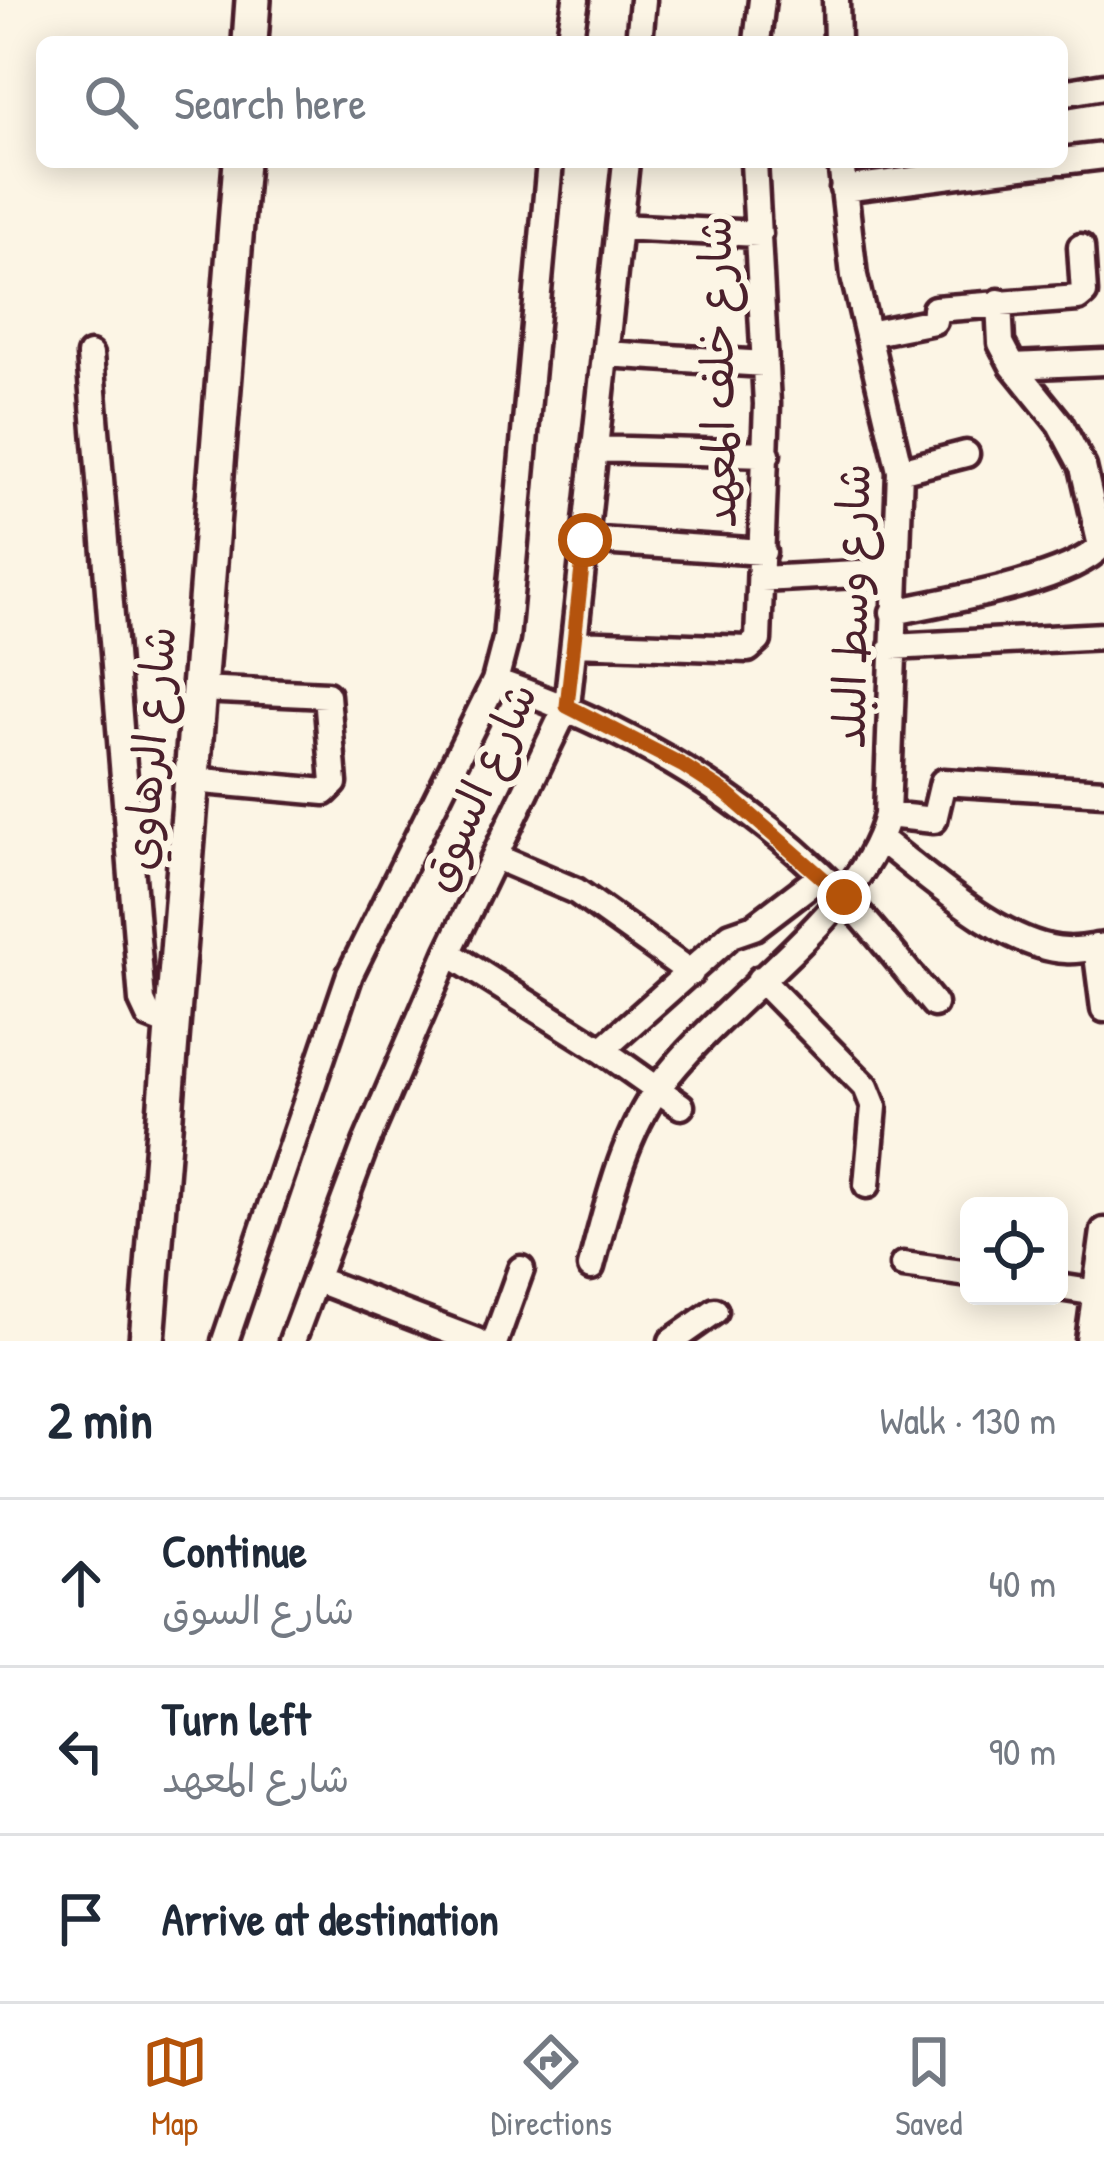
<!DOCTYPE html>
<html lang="en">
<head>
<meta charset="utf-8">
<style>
	body { margin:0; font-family:"Patrick Hand","Playpen Sans Arabic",sans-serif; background:#f2f2f3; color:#1f2937 }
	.controls { position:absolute; right:36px; bottom:36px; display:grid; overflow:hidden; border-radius:18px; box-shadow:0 6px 30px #0003 }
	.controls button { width:108px; height:108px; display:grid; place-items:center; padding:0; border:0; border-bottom:3px solid #e0e1e3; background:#fff; color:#1f2937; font:60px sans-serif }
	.stop { position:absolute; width:36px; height:36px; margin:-27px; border:9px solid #b45309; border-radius:50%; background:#fff }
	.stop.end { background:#b45309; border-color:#fff; box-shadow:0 3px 12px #0008 }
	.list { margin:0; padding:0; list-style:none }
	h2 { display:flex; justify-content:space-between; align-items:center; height:156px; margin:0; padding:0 48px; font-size:51px }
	h2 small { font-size:39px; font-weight:400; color:#747a83 }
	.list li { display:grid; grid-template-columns:78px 1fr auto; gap:36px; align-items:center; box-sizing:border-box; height:168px; padding:0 48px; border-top:3px solid #e0e1e3 }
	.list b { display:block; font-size:45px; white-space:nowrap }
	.list p { margin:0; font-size:39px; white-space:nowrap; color:#747a83 }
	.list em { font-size:39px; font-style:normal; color:#747a83 }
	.icon { flex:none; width:66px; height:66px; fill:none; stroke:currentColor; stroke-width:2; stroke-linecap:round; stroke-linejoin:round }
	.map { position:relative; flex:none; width:1104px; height:1341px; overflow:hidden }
	.search { position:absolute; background:#fff; box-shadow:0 6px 30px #0003; left:36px; right:36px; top:36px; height:132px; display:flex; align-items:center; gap:30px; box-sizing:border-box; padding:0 42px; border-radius:18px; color:#747a83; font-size:45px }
	.sheet { height:660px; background:#fff }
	nav { display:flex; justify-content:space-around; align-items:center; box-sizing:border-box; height:168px; border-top:3px solid #e0e1e3; background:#fff; font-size:33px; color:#747a83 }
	nav a { display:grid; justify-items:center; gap:6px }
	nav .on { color:#b45309 }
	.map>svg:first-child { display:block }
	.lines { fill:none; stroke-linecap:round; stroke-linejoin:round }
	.street-casing { stroke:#4a1f2b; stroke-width:33 }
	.secondary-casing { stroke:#4a1f2b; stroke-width:42 }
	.street { stroke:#fcf5e5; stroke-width:24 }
	.secondary { stroke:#fcf5e5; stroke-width:33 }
	.route { stroke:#b45309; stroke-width:15 }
	.labels { text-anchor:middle; stroke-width:12; stroke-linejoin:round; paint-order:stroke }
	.street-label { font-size:45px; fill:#4a1f2b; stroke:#fcf5e5 }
</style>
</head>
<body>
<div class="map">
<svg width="1104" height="1341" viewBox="0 0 1104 1341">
	<rect width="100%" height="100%" fill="#fcf5e5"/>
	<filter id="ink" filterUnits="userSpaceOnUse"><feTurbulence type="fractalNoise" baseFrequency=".00833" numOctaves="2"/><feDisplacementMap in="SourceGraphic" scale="24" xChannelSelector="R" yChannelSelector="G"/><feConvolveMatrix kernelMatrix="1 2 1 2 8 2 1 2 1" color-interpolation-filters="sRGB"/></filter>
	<g filter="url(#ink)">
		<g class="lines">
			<defs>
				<path id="street" d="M836,0L837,42
					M569,42L576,0
					M639,42L643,0
					M757,42L762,0
					M1062,93L1104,86
					M1062,161L1104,156
					M843,189L1054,162
					M619,227L759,234
					M868,334L934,321L935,309L1078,298L1084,293L1081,247
					M605,354L765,364
					M90,355L142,1001L149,1016L172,1025
					M1013,366L1104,362
					M594,449L767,454
					M900,471L966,454
					M585,540L763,552
					M761,579L895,572
					M893,612C942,602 1069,581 1101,546L1083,467L1060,424L1013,366L1001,343L999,302
					M574,643L748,649L758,640L767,404L754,162
					M892,647L1104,636
					M495,681C628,727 747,796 845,898C876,931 905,969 934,1004
					M192,780L325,792L334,783L327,695L199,689
					M887,815L934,820L943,782L1104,792
					M881,840C929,877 1004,947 1066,950C1078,951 1092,948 1104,946
					M496,857L576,891L691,973
					M1096,947L1104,1009
					M448,953L602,1050L681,1106
					M760,979L866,1087L874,1107L867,1185
					M602,1050L731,935L754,927L821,876
					M903,1265L969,1274
					M591,1267C607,1208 622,1138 659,1087C720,1002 863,914 887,815L900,471L854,276L841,162
					M315,1279L476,1341
					M1059,1287L1097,1293
					M225,1341L350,974L495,681L506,639L550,162
					M292,1341L366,1143L448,953L567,706L626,162
					M495,1341L521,1269
					M672,1341L715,1311
					M1089,1341L1104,1231"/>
				<path id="secondary" d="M250,42L253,0
					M147,1341L241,162"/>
			</defs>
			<use href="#street" class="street-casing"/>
			<use href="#secondary" class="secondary-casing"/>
			<use href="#street" class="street"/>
			<use href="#secondary" class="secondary"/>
		</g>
	</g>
	<g class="lines" filter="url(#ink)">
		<path class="route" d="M585,540L567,706L682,765L727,794L844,897"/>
	</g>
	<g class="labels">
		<g class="street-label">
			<text transform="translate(717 372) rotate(-91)" y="16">شارع خلف المعهد</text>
			<text transform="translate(851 606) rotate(-89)" y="16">شارع وسط البلد</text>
			<text transform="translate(149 748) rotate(-85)" y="16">شارع الرهاوي</text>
			<text transform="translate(478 786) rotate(-66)" y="16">شارع السوق</text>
		</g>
	</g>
</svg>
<div class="controls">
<button><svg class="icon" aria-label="locate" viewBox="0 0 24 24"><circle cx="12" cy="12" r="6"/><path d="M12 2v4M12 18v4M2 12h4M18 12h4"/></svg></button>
</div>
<div class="stop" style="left:585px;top:540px"></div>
<div class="stop end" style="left:844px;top:897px"></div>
<div class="search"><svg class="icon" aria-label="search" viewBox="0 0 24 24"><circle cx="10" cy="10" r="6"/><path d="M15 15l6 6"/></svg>Search here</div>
</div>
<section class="sheet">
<h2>2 min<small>Walk · 130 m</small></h2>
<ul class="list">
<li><svg class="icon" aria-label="ahead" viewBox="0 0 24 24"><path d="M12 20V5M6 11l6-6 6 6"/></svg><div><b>Continue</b><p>شارع السوق</p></div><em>40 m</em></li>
<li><svg class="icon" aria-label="left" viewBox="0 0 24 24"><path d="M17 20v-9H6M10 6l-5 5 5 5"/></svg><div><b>Turn left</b><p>شارع المعهد</p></div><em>90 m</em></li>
<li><svg class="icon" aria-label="arrive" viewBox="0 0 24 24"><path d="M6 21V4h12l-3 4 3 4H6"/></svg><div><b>Arrive at destination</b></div></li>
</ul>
</section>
<nav>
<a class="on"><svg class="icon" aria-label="map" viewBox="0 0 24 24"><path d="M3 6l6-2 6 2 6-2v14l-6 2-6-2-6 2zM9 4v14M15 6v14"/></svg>Map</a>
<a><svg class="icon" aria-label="directions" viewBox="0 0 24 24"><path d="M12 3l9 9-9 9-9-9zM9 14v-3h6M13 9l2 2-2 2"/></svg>Directions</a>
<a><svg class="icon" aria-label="saved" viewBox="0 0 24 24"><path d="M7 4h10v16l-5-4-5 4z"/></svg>Saved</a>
</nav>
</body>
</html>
